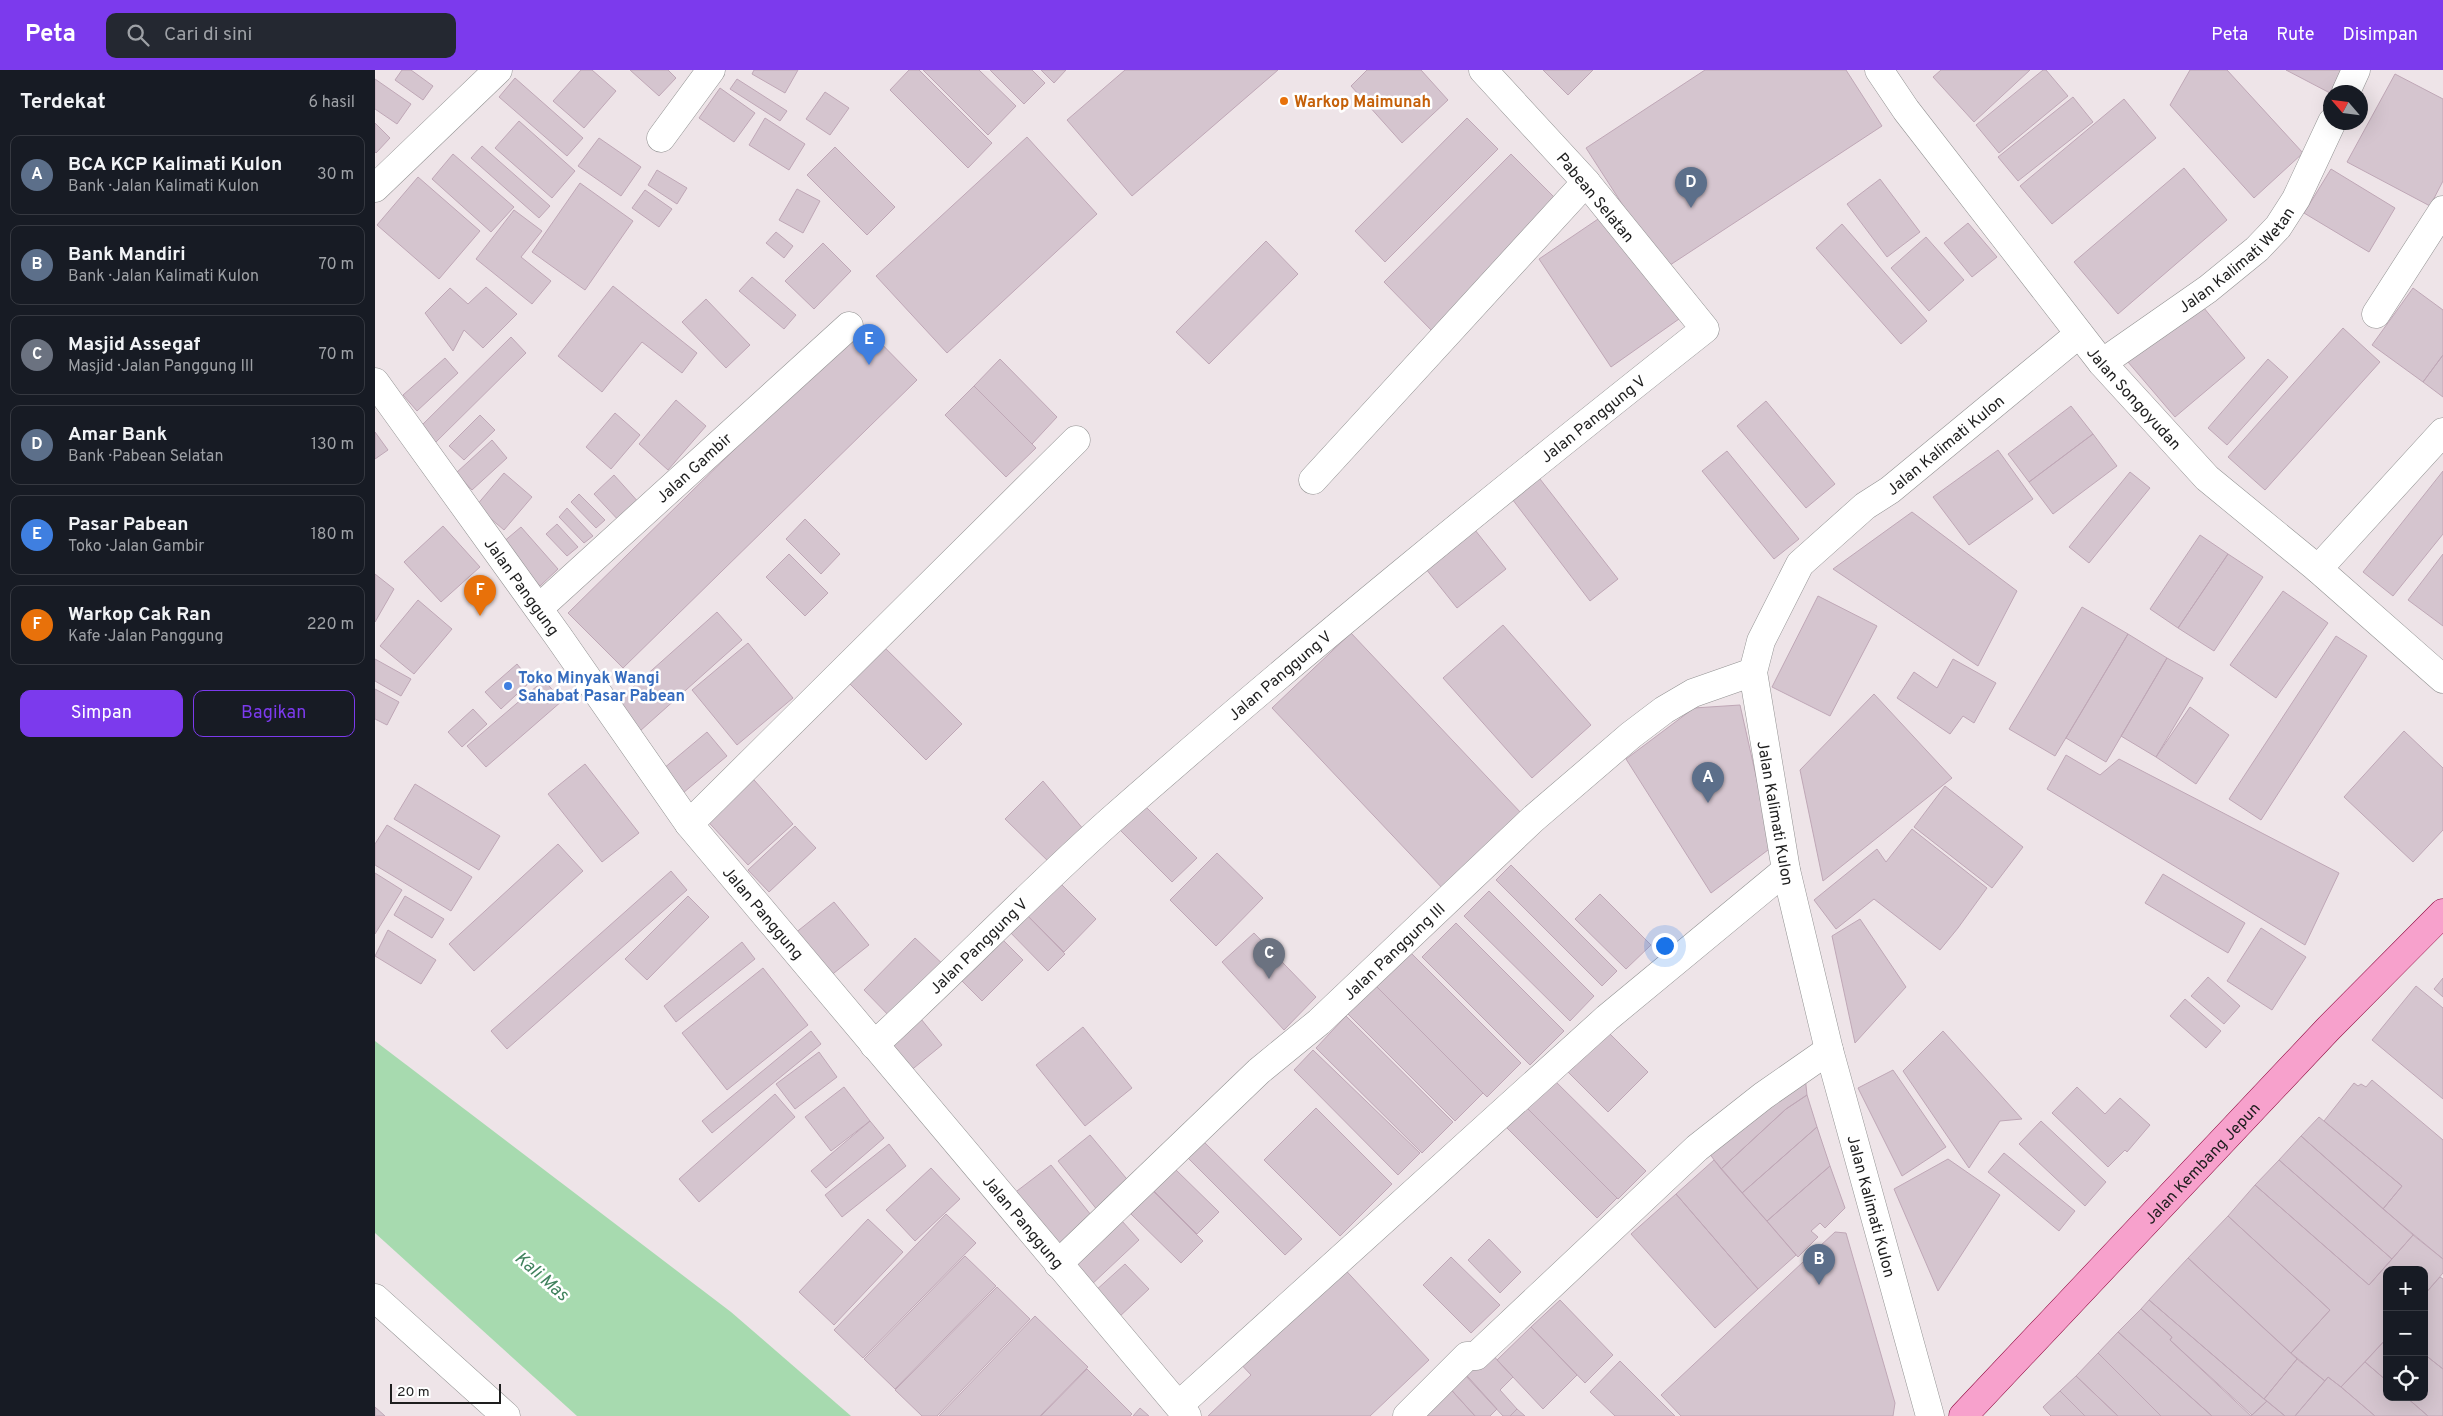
<!DOCTYPE html>
<html lang="id">
<head>
<meta charset="utf-8">
<style>
	body { margin:0; font-family:Overpass,sans-serif; background:#242831; color:#f1f3f6 }
	.controls { position:absolute; right:15px; bottom:15px; display:grid; overflow:hidden; border-radius:10px; box-shadow:0 5px 20px #0002 }
	.controls button { width:45px; height:45px; display:grid; place-items:center; padding:0; border:0; border-bottom:1px solid #363941; background:#171b24; color:#f1f3f6; font:25px sans-serif }
	.compass { position:absolute; left:1948px; top:15px; width:45px; height:45px; border-radius:50%; background:#171b24; box-shadow:0 5px 20px #0002; rotate:298deg }
	.scale { position:absolute; left:15px; bottom:12px; width:111px; box-sizing:border-box; padding-left:5px; border:2px solid #1e1e1e; border-top:0; font-size:14px; line-height:18px; white-space:nowrap; color:#1e1e1e; -webkit-text-stroke:4px #fff; paint-order:stroke }
	.you { position:absolute; left:1289px; top:875px; width:18px; height:18px; margin:-12px; border:4px solid #fff; border-radius:50%; background:#1a73e8; box-shadow:0 0 0 8px #1a73e833 }
	.badge { display:grid; place-items:center; width:32px; height:32px; border-radius:50%; background:#7c3aed; color:#fff; font-size:16px; font-weight:700 }
	.pin { position:absolute; translate:-50% -41px; filter:drop-shadow(0 1px 2px #0008) }
	.pin::after { content:''; position:absolute; top:26px; width:18px; height:15px; background:inherit; clip-path:polygon(0 0,100% 0,50% 100%) }
	.list { margin:0; padding:0; list-style:none }
	h2 { display:flex; justify-content:space-between; align-items:center; height:65px; margin:0; padding:0 20px; font-size:21px }
	h2 small { font-size:16px; font-weight:400; color:#9ea1a6 }
	.list li { display:grid; grid-template-columns:32px 1fr auto; gap:15px; align-items:center; box-sizing:border-box; height:80px; margin:0 10px 10px; padding:0 10px; border:1px solid #363941; border-radius:10px }
	.list b { display:block; font-size:19px; white-space:nowrap }
	.list p { margin:0; font-size:16px; white-space:nowrap; color:#9ea1a6 }
	.list em { font-size:16px; font-style:normal; color:#9ea1a6 }
	.actions { display:flex; gap:10px; padding:15px 20px }
	.actions a { flex:1; padding:11px 0; border:1px solid #7c3aed; border-radius:10px; text-align:center; font-size:18px; color:#7c3aed }
	.actions .main { background:#7c3aed; color:#fff }
	.icon { flex:none; width:28px; height:28px; fill:none; stroke:currentColor; stroke-width:2; stroke-linecap:round; stroke-linejoin:round }
	.map { position:relative; flex:none; width:2068px; height:1346px; overflow:hidden }
	header { display:flex; align-items:center; gap:30px; box-sizing:border-box; height:70px; padding:0 25px; background:#7c3aed; color:#fff }
	header strong { font-size:24px }
	nav { display:flex; gap:28px; margin-inline-start:auto; font-size:18px }
	.search { width:350px; height:45px; background:#242831; display:flex; align-items:center; gap:12px; box-sizing:border-box; padding:0 18px; border-radius:10px; color:#9ea1a6; font-size:19px }
	main { display:flex }
	aside { flex:1; background:#171b24 }
	.map>svg:first-child { display:block }
	.water { fill:#a7daaf }
	.building { fill:#d5c5cf; stroke:#bfa7b6 }
	.lines { fill:none; stroke-linecap:round; stroke-linejoin:round }
	.minor-casing { stroke:#929292; stroke-width:29 }
	.major-casing { stroke:#8f083e; stroke-width:29 }
	.minor { stroke:#fff; stroke-width:28 }
	.major { stroke:#f7a1cc; stroke-width:28 }
	.food-dot { fill:#e8710a; stroke:#fff; stroke-width:2 }
	.shop-dot { fill:#3f7fe0; stroke:#fff; stroke-width:2 }
	.labels { text-anchor:middle; stroke-width:5; stroke-linejoin:round; paint-order:stroke }
	.food-label { font-size:16px; font-weight:bold; fill:#c56008; stroke:#fff; text-anchor:start }
	.street-label { font-size:16px; fill:#1e1e1e; stroke:#fff }
	.shop-label { font-size:16px; font-weight:bold; fill:#366cbe; stroke:#fff; text-anchor:start }
	.water-label { font-size:18px; font-style:italic; fill:#40825d; stroke:#fff }
</style>
</head>
<body>
<header>
<strong>Peta</strong>
<div class="search"><svg class="icon" aria-label="search" viewBox="0 0 24 24"><circle cx="10" cy="10" r="6"/><path d="M15 15l6 6"/></svg>Cari di sini</div>
<nav><a>Peta</a><a>Rute</a><a>Disimpan</a></nav>
</header>
<main>
<aside>
<h2>Terdekat<small>6 hasil</small></h2>
<ul class="list">
<li><span class="badge" style="background:#5c6f8a">A</span><div><b>BCA KCP Kalimati Kulon</b><p>Bank · Jalan Kalimati Kulon</p></div><em>30 m</em></li>
<li><span class="badge" style="background:#5c6f8a">B</span><div><b>Bank Mandiri</b><p>Bank · Jalan Kalimati Kulon</p></div><em>70 m</em></li>
<li><span class="badge" style="background:#6b7280">C</span><div><b>Masjid Assegaf</b><p>Masjid · Jalan Panggung III</p></div><em>70 m</em></li>
<li><span class="badge" style="background:#5c6f8a">D</span><div><b>Amar Bank</b><p>Bank · Pabean Selatan</p></div><em>130 m</em></li>
<li><span class="badge" style="background:#3f7fe0">E</span><div><b>Pasar Pabean</b><p>Toko · Jalan Gambir</p></div><em>180 m</em></li>
<li><span class="badge" style="background:#e8710a">F</span><div><b>Warkop Cak Ran</b><p>Kafe · Jalan Panggung</p></div><em>220 m</em></li>
</ul>
<div class="actions"><a class="main">Simpan</a><a>Bagikan</a></div>
</aside>
<div class="map">
<svg width="2068" height="1346" viewBox="0 0 2068 1346">
	<rect width="100%" height="100%" fill="#eee4e8"/>
	<path class="water" d="M0,971L356,1242L476,1346H202L0,1163Z"/>
	<path class="building" d="M27,0H36L58,16L48,30L20,10Z
		M206,0H217L241,21L209,58L178,31Z
		M255,0H293L301,8L284,26Z
		M379,0H423L410,23L377,4Z
		M534,0H544L617,73L593,98L515,20Z
		M548,0H604L641,36L613,65Z
		M615,0H657L670,13L649,34Z
		M666,0H691L679,13Z
		M750,0H903L757,126L692,50Z
		M992,0H1046L1073,30L1027,73L976,16Z
		M1168,0H1218L1193,25Z
		M1330,0H1471L1507,56L1289,199L1211,78Z
		M1566,0H1655L1599,52L1558,7Z
		M1668,0H1671L1693,26L1624,83L1601,55Z
		M1815,0H1852L1928,83L1879,128L1795,35Z
		M1911,0H1966L1955,23Z
		M2020,4L2068,29V111L2055,136L1972,92Z
		M140,8L208,68L192,86L124,27Z
		M0,9L36,34L22,54L0,39Z
		M362,9L412,41L405,51L355,19Z
		M345,18L380,43L359,72L324,48Z
		M450,22L474,38L455,65L431,49Z
		M1698,27L1718,52L1643,111L1623,87Z
		M1749,29L1781,68L1677,154L1645,116Z
		M390,48L430,74L414,100L374,75Z
		M1092,48L1123,79L1010,192L980,161Z
		M144,51L200,101L177,128L120,78Z
		M0,53L15,68L1,83L0,82Z
		M652,67L722,144L572,283L501,206Z
		M224,68L266,97L246,126L203,96Z
		M107,76L175,136L164,148L96,88Z
		M460,77L520,137L492,165L432,105Z
		M78,84L139,137L116,162L57,109Z
		M1136,84L1185,133L1058,262L1009,212Z
		M1809,98L1852,150L1743,244L1699,192Z
		M1956,99L2020,138L1994,182L1929,143Z
		M282,100L312,118L302,134L273,115Z
		M43,107L105,161L64,209L2,155Z
		M1505,109L1545,162L1512,187L1472,134Z
		M205,113L258,151L210,220L157,182Z
		M422,119L445,131L428,163L404,150Z
		M270,120L297,139L284,157L257,138Z
		M139,140L167,161L146,187L176,211L157,234L101,189Z
		M1232,143L1304,249L1236,297L1164,189Z
		M1593,153L1622,187L1597,207L1569,173Z
		M1467,154L1552,251L1526,274L1441,178Z
		M401,162L418,176L409,188L391,173Z
		M1551,167L1589,210L1554,241L1516,198Z
		M891,171L923,204L834,294L801,262Z
		M448,173L476,201L439,239L410,211Z
		M377,207L421,245L409,259L364,221Z
		M238,216L322,283L307,303L267,272L227,322L183,286Z
		M111,217L142,244L108,278L89,260L78,281L50,243L75,218L93,234Z
		M2038,218L2068,240V285L2048,312L1997,275Z
		M331,229L375,275L351,298L307,252Z
		M1824,232L1870,288L1800,347L1753,292Z
		M487,254L542,310L248,598L193,543Z
		M1968,258L2005,292L1890,420L1853,387Z
		M136,267L151,283L60,373L45,357Z
		M2068,285V327L2048,312Z
		M70,288L83,303L42,341L28,325Z
		M625,289L682,347L657,374L599,316Z
		M1893,289L1913,307L1852,375L1833,358Z
		M599,316L661,378L631,407L570,345Z
		M301,330L331,356L293,400L264,374Z
		M1391,331L1460,414L1431,438L1362,356Z
		M1696,336L1718,364L1654,412L1633,384Z
		M240,343L265,365L236,399L211,377Z
		M105,345L120,360L89,390L74,376Z
		M0,362L13,380L0,389Z
		M1718,364L1742,396L1678,444L1654,412Z
		M117,370L132,388L97,420L81,403Z
		M1623,380L1658,429L1594,475L1558,427Z
		M1352,381L1424,469L1399,489L1327,401Z
		M1158,400L1243,509L1215,531L1131,421Z
		M2068,401V464L2018,526L1988,502Z
		M1755,402L1775,418L1714,493L1694,477Z
		M129,403L157,427L129,460L101,436Z
		M239,405L266,435L246,453L219,424Z
		M204,424L230,450L221,458L196,432Z
		M192,438L218,466L209,473L184,447Z
		M1537,442L1642,521L1603,596L1458,499Z
		M430,449L465,484L446,504L411,469Z
		M182,454L203,477L192,486L171,464Z
		M1096,455L1131,499L1082,538L1047,494Z
		M68,456L105,497L66,532L29,492Z
		M146,457L183,499L165,516L127,473Z
		M1825,465L1853,484L1803,558L1775,539Z
		M414,484L453,523L430,546L391,507Z
		M1853,484L1888,507L1839,581L1803,558Z
		M2068,484V556L2033,530Z
		M0,504L19,519L0,552Z
		M1908,521L1953,553L1901,628L1855,595Z
		M1443,526L1502,556L1455,646L1397,617Z
		M43,530L77,559L39,604L5,576Z
		M1707,537L1753,564L1680,686L1634,659Z
		M342,542L367,570L265,661L240,633Z
		M1128,555L1216,655L1157,708L1068,608Z
		M976,563L1147,744L1069,820L897,638Z
		M1753,564L1792,588L1731,692L1691,668Z
		M1961,566L1992,586L1886,750L1854,729Z
		M373,573L418,628L362,675L317,620Z
		M505,573L587,654L551,690L470,609Z
		M1792,588L1828,608L1781,687L1746,666Z
		M0,589L36,609L26,626L0,611Z
		M1578,589L1621,613L1599,653L1588,646L1575,664L1522,628L1539,602L1562,618Z
		M142,594L156,611L126,639L110,622Z
		M169,610L187,631L111,697L92,676Z
		M0,619L24,632L12,655L0,649Z
		M1499,624L1577,708L1448,811L1425,700Z
		M1365,635L1397,777L1336,823L1251,689L1319,638Z
		M1815,637L1854,665L1821,714L1781,687Z
		M98,639L112,654L87,677L73,662Z
		M2029,661L2068,698V760L2038,792L1969,727Z
		M332,662L352,686L308,723L288,699Z
		M1691,685L1725,705L1744,689L1964,803L1930,875L1672,719Z
		M210,694L264,763L227,792L173,724Z
		M372,702L418,754L373,795L326,744Z
		M668,711L709,760L678,796L630,749Z
		M40,714L125,766L104,800L19,749Z
		M1570,716L1648,777L1617,818L1539,757Z
		M766,732L822,788L797,812L741,756Z
		M12,755L97,807L76,841L0,795V774Z
		M420,756L441,778L394,822L373,800Z
		M1537,759L1612,818L1583,858L1565,880L1499,829L1461,859L1439,830L1502,779L1511,792Z
		M183,774L208,801L99,901L74,874Z
		M842,783L888,828L841,876L795,830Z
		M1136,795L1242,901L1227,916L1121,810Z
		M296,801L312,820L132,979L116,961Z
		M0,803L27,820L0,864Z
		M1788,804L1870,853L1853,883L1770,833Z
		M678,806L721,849L689,882L646,839Z
		M1114,821L1219,926L1195,951L1089,846Z
		M1225,824L1276,875L1251,899L1200,849Z
		M30,826L69,849L57,868L19,845Z
		M313,826L334,847L272,910L250,889Z
		M459,832L494,875L454,907L419,864Z
		M646,839L690,884L673,901L629,856Z
		M1485,849L1531,917L1480,973L1457,866Z
		M1081,853L1189,961L1155,995L1047,887Z
		M1886,858L1931,887L1897,940L1852,911Z
		M13,860L61,890L46,914L0,886Z
		M620,862L648,890L607,931L580,904Z
		M879,863L941,927L909,960L847,892Z
		M540,868L572,898L519,951L489,920Z
		M367,872L380,889L301,952L289,936Z
		M1035,882L1146,993L1112,1027L1001,916Z
		M388,898L433,955L352,1020L307,963Z
		M1833,907L1865,936L1849,954L1816,926Z
		M2068,908V927L2059,919Z
		M1001,916L1108,1023L1080,1051L973,944Z
		M2041,916L2068,938V1029L1997,970Z
		M1810,929L1846,961L1831,978L1795,946Z
		M542,944L567,975L534,1002L509,972Z
		M971,946L1078,1052L1047,1083L941,978Z
		M708,957L757,1018L710,1056L661,995Z
		M1228,957L1273,1002L1233,1042L1188,997Z
		M436,961L446,974L337,1063L327,1051Z
		M1568,961L1647,1049L1625,1051L1594,1098L1528,1001Z
		M938,980L1045,1083L1023,1105L919,1000Z
		M444,982L462,1007L420,1039L401,1014Z
		M1518,1000L1571,1077L1527,1106L1483,1018Z
		M1174,1005L1271,1101L1243,1129L1146,1032Z
		M1430,1006L1432,1025L1411,1039L1346,1099L1334,1083Z
		M1997,1010L2068,1070V1189L2008,1139L2027,1116L1949,1051L1979,1013L1983,1016L1986,1014L1991,1017Z
		M469,1017L495,1051L456,1081L430,1047Z
		M1702,1017L1730,1044L1745,1028L1775,1055L1752,1082L1750,1080L1733,1097L1677,1043Z
		M400,1024L420,1047L324,1132L304,1109Z
		M1432,1025L1442,1057L1367,1123L1346,1099L1411,1039Z
		M1146,1032L1242,1128L1222,1148L1126,1052Z
		M941,1038L1017,1114L965,1166L889,1090Z
		M1944,1047L2027,1116L2008,1139L1926,1066Z
		M495,1051L509,1068L451,1118L436,1101Z
		M1666,1051L1731,1112L1710,1136L1644,1074Z
		M1442,1057L1455,1096L1392,1151L1367,1123Z
		M715,1065L756,1114L723,1141L683,1091Z
		M1926,1066L2038,1165L2017,1189L1904,1090Z
		M824,1067L927,1169L910,1185L808,1083Z
		M514,1074L531,1096L467,1147L450,1125Z
		M1629,1083L1700,1141L1684,1161L1613,1102Z
		M1573,1089L1625,1125L1563,1221L1519,1119Z
		M1339,1090L1421,1185L1383,1219L1301,1124Z
		M1904,1090L2017,1189L1994,1215L1880,1115Z
		M676,1095L720,1150L682,1180L638,1124Z
		M1455,1096L1470,1138L1450,1158L1445,1153L1436,1161L1443,1167L1423,1187L1392,1151Z
		M556,1098L585,1129L540,1171L511,1140Z
		M800,1099L844,1142L822,1164L779,1121Z
		M1880,1115L1994,1215L2038,1165L2068,1189V1203L2049,1225V1200H2012V1268L1966,1317L1953,1307L1950,1311L1916,1283L1955,1240L1853,1146Z
		M778,1121L828,1171L806,1193L756,1144Z
		M1301,1124L1383,1219L1340,1258L1256,1164Z
		M571,1144L601,1173L488,1288L459,1260Z
		M1853,1146L1955,1240L1916,1283L1813,1188Z
		M493,1149L528,1182L459,1255L424,1222Z
		M747,1151L764,1170L714,1217L696,1198Z
		M1460,1162L1471,1163L1520,1333L1518,1346H1306L1286,1325Z
		M1114,1169L1146,1202L1125,1223L1093,1190Z
		M590,1186L621,1216L520,1319L489,1289Z
		M1076,1187L1125,1235L1096,1263L1048,1215Z
		M1813,1188L1922,1289L1889,1329L1774,1230Z
		M963,1192L1054,1290L995,1346H833L876,1305L862,1290Z
		M750,1194L774,1219L743,1248L719,1222Z
		M2065,1207L2068,1209V1299L2049,1284V1225Z
		M622,1217L655,1249L562,1346H547L520,1320Z
		M1185,1230L1238,1285L1210,1313L1156,1257Z
		M1774,1230L1889,1329L1892,1331L1877,1345L1795,1270L1797,1267L1766,1239Z
		M1766,1239L1797,1267L1795,1270L1876,1346H1837L1743,1262Z
		M660,1246L713,1297L665,1346H564Z
		M1156,1257L1202,1305L1168,1339L1122,1290Z
		M1743,1262L1837,1346H1786L1723,1283Z
		M2012,1268V1311L1990,1292Z
		M1114,1281L1138,1307L1125,1320L1142,1339L1135,1346H1128L1090,1305Z
		M1723,1283L1786,1346H1743L1701,1306Z
		M2049,1284L2068,1299V1346H2053L2031,1327H2049Z
		M1922,1289L1950,1311L1920,1346H1910L1889,1329Z
		M1245,1291L1300,1346H1240L1215,1322Z
		M1990,1292L2012,1311V1327H2031L2053,1346H2000L1966,1317Z
		M1085,1298L1122,1339L1115,1346H1100L1070,1313Z
		M712,1299L757,1344L755,1346H666Z
		M1701,1306L1743,1346H1710L1685,1321Z
		M1953,1307L1966,1317L2000,1346H1920Z
		M1070,1313L1100,1346H1044Z
		M1685,1321L1710,1346H1676L1672,1342L1668,1337Z
		M1892,1331L1910,1346H1876Z
		M0,1337L10,1346H0Z
		M765,1338L774,1346H758Z
		M1142,1339L1150,1346H1135Z"/>
	<g class="lines">
		<defs>
			<g id="minor">
				<path id="s1" d="M1504,0L1531,40L1727,293L1832,408L1943,499L2068,609"/>
				<path d="M1971,22L1981,0"/>
				<path d="M286,68L336,0"/>
				<path d="M0,118L123,0"/>
				<path d="M2001,244L2068,140"/>
				<path id="s2" d="M1727,293L1833,219L1882,179L1903,157L1921,129L1957,52"/>
				<path id="s3" d="M0,312L183,566L314,754L812,1346"/>
				<path d="M938,410L1211,112"/>
				<path d="M1943,499L2068,362"/>
				<path id="s4" d="M164,538L474,256"/>
				<path d="M314,754L701,370"/>
				<path id="s5" d="M499,975C579,902 654,823 735,751C928,581 1128,419 1330,259L1211,112L1108,0"/>
				<path id="s6" d="M683,1194L884,1001L944,952L1158,749L1256,665L1289,640L1318,623L1378,602"/>
				<path d="M0,1228L131,1346"/>
				<path d="M804,1335L1232,948L1411,800"/>
				<path d="M1032,1346L1092,1286H1101L1322,1078L1388,1026L1454,980"/>
				<path id="s7" d="M1555,1346L1454,980L1411,800L1378,602L1386,571L1425,494L1490,436L1515,420L1704,264"/>
			</g>
			<g id="major">
				<path id="s8" d="M1588,1346L1953,959L2068,843"/>
			</g>
		</defs>
		<use href="#minor" class="minor-casing"/>
		<use href="#major" class="major-casing"/>
		<use href="#minor" class="minor"/>
		<use href="#major" class="major"/>
	</g>
	<circle class="food-dot" cx="909" cy="31" r="5"/>
	<circle class="shop-dot" cx="133" cy="616" r="5"/>
	<g class="labels">
		<g class="food-label">
			<text x="919" y="37">Warkop Maimunah</text>
		</g>
		<g class="street-label">
			<text transform="translate(1221 127) rotate(50)" y="6">Pabean Selatan</text>
			<text dy="6" stroke="none"><textPath href="#s2" startOffset="170">Jalan Kalimati Wetan</textPath></text>
			<text dy="6" stroke="none"><textPath href="#s1" startOffset="416">Jalan Songoyudan</textPath></text>
			<text dy="6" stroke="none"><textPath href="#s5" startOffset="954">Jalan Panggung V</textPath></text>
			<text dy="6" stroke="none"><textPath href="#s7" startOffset="1072">Jalan Kalimati Kulon</textPath></text>
			<text dy="6" stroke="none"><textPath href="#s4" startOffset="209">Jalan Gambir</textPath></text>
			<text dy="6" stroke="none"><textPath href="#s3" startOffset="252">Jalan Panggung</textPath></text>
			<text dy="6" stroke="none"><textPath href="#s5" startOffset="549">Jalan Panggung V</textPath></text>
			<text transform="translate(1401 743) rotate(80)" y="6">Jalan Kalimati Kulon</text>
			<text dy="6" stroke="none"><textPath href="#s3" startOffset="658">Jalan Panggung</textPath></text>
			<text dy="6" stroke="none"><textPath href="#s5" startOffset="144">Jalan Panggung V</textPath></text>
			<text dy="6" stroke="none"><textPath href="#s6" startOffset="459">Jalan Panggung III</textPath></text>
			<text dy="6" stroke="none"><textPath href="#s8" startOffset="348">Jalan Kembang Jepun</textPath></text>
			<text transform="translate(1497 1136) rotate(75)" y="6">Jalan Kalimati Kulon</text>
			<text dy="6" stroke="none"><textPath href="#s3" startOffset="1062">Jalan Panggung</textPath></text>
		</g>
		<g class="shop-label">
			<text x="143" y="613">Toko Minyak Wangi<tspan x="143" dy="18">Sahabat Pasar Pabean</tspan></text>
		</g>
		<g class="water-label">
			<text transform="translate(167 1206) rotate(41)" y="6">Kali Mas</text>
		</g>
	</g>
</svg>
<div class="controls">
<button>+</button>
<button>−</button>
<button><svg class="icon" aria-label="locate" viewBox="0 0 24 24"><circle cx="12" cy="12" r="6"/><path d="M12 2v4M12 18v4M2 12h4M18 12h4"/></svg></button>
</div>
<svg class="compass" viewBox="-18 -18 36 36"><path d="M0-13l5 13h-10z" fill="#e53935"/><path d="M0 13l5-13h-10z" fill="#9ea1a6"/></svg>
<div class="scale">20 m</div>
<div class="you"></div>
<div class="pin badge" style="left:1333px;top:733px;background:#5c6f8a">A</div>
<div class="pin badge" style="left:1444px;top:1215px;background:#5c6f8a">B</div>
<div class="pin badge" style="left:894px;top:909px;background:#6b7280">C</div>
<div class="pin badge" style="left:1316px;top:138px;background:#5c6f8a">D</div>
<div class="pin badge" style="left:494px;top:295px;background:#3f7fe0">E</div>
<div class="pin badge" style="left:105px;top:546px;background:#e8710a">F</div>
</div>
</main>
</body>
</html>
